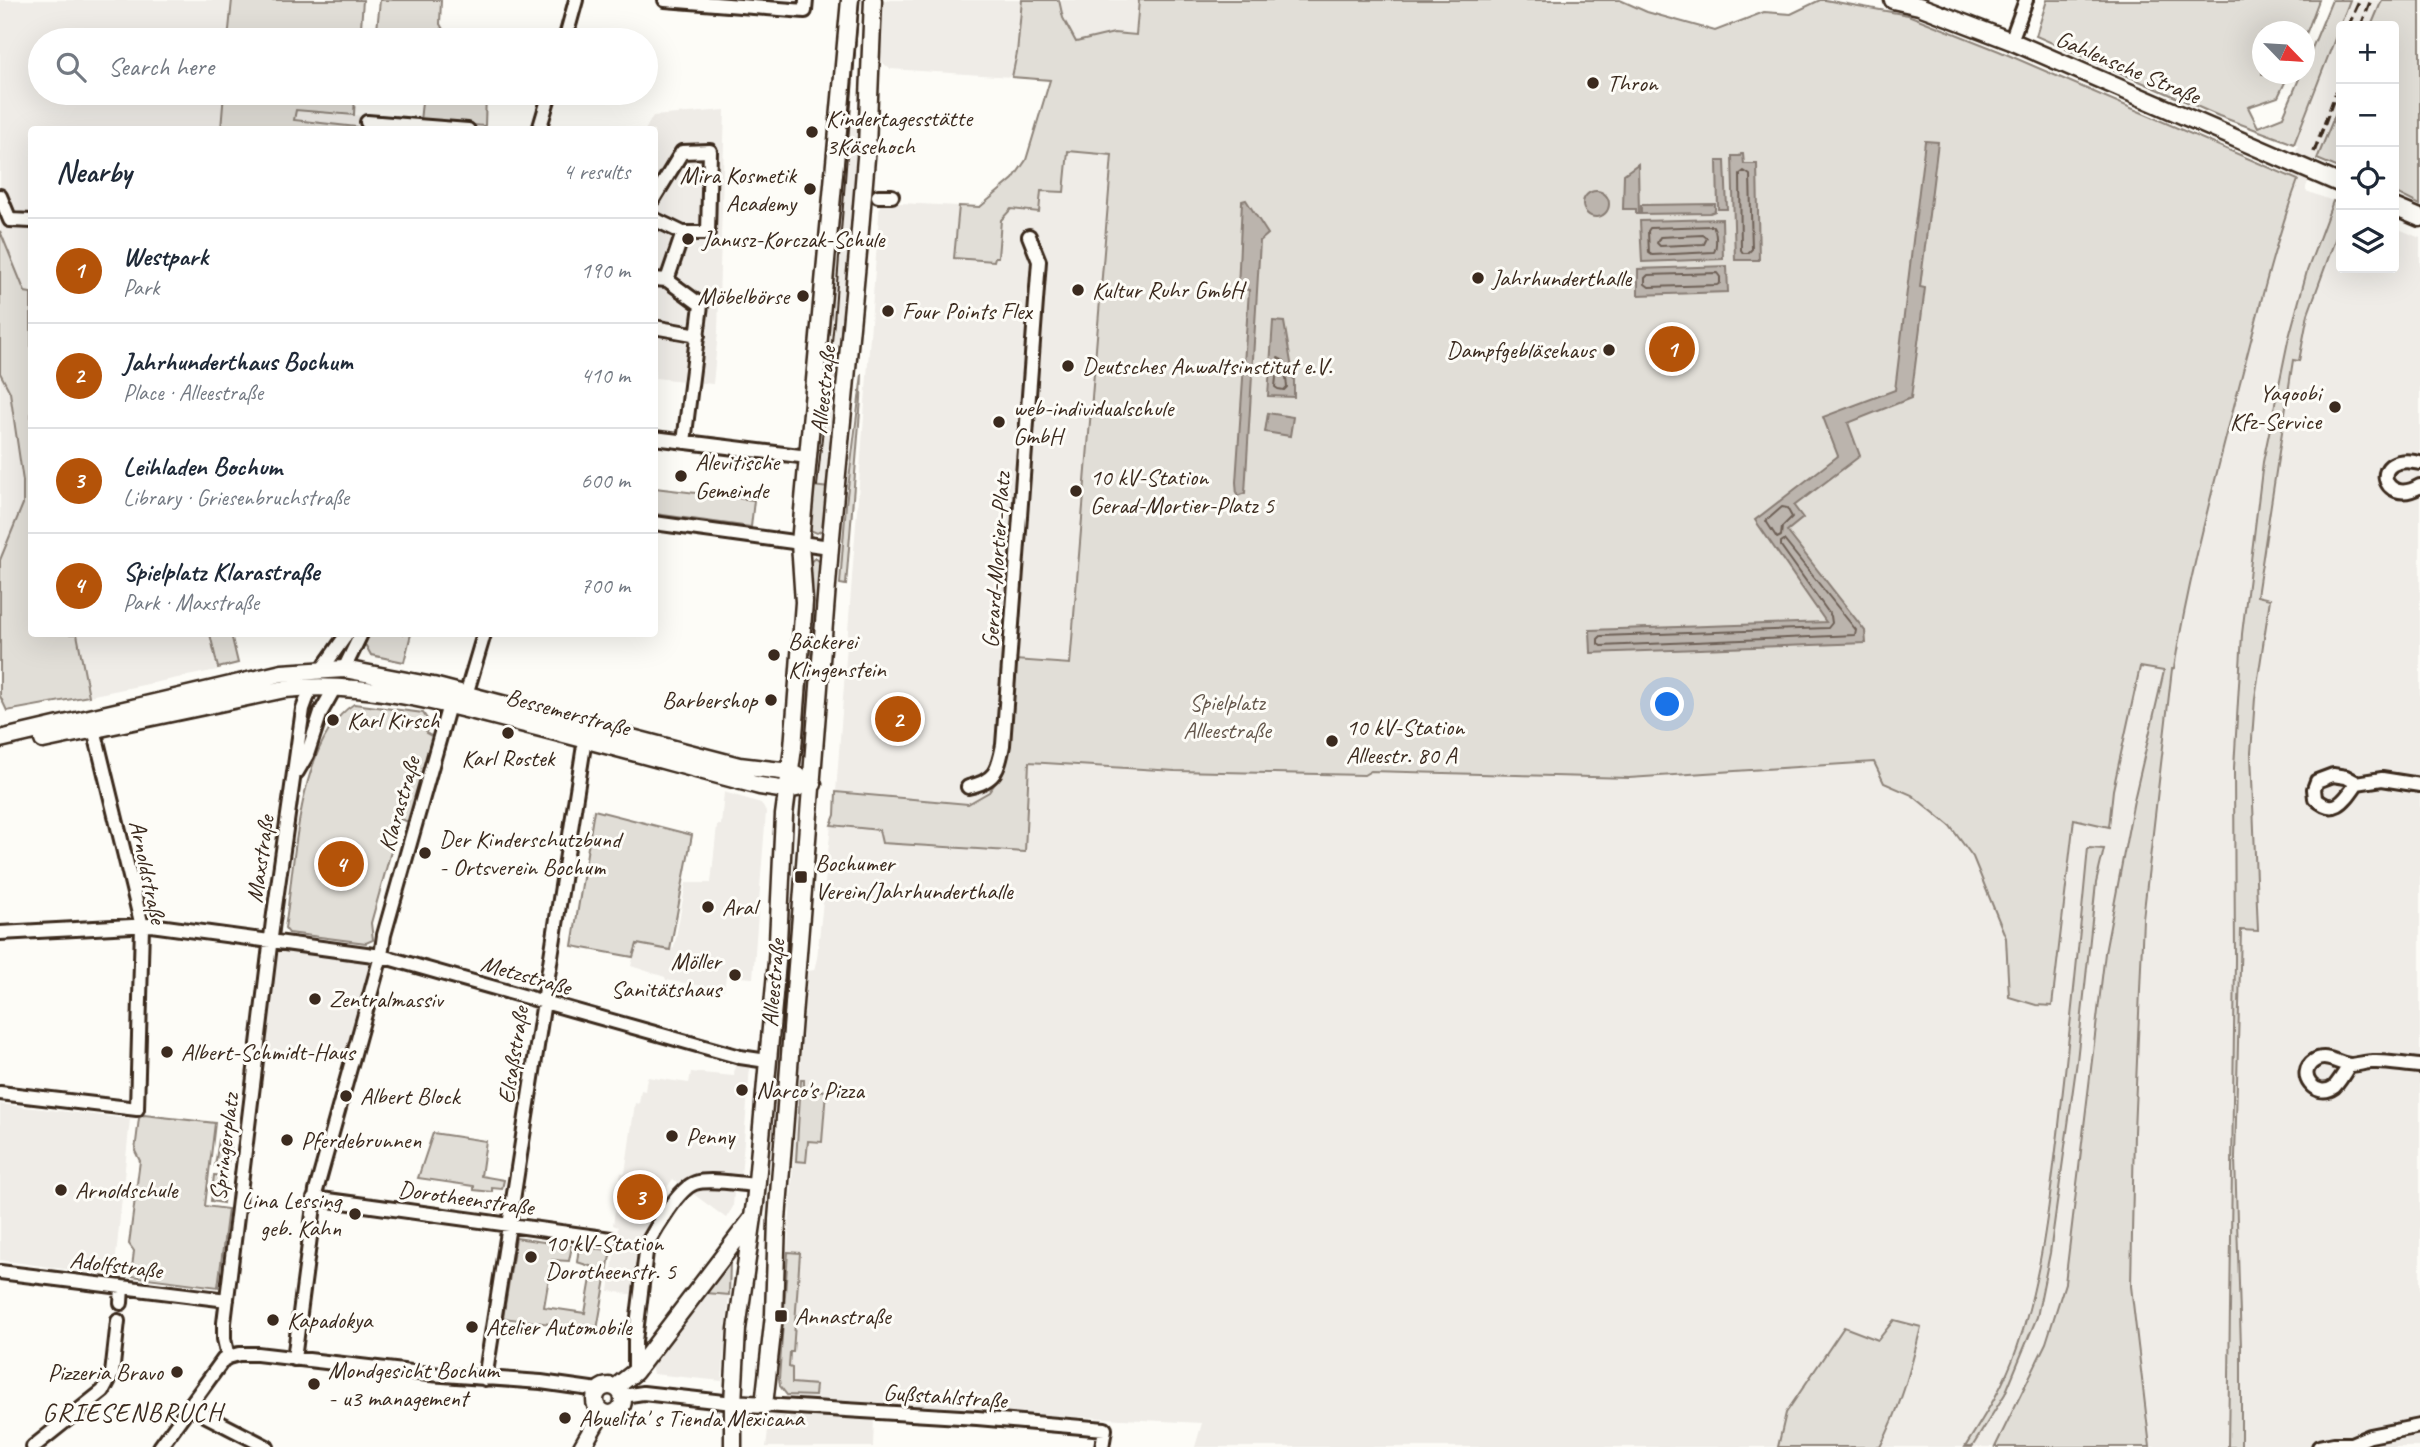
<!DOCTYPE html>
<html lang="en">
<head>
<meta charset="utf-8">
<style>
	body { margin:0; font-family:Caveat,sans-serif; background:#f6f6f7; color:#1f2937 }
	.controls { position:absolute; right:21px; top:21px; display:grid; overflow:hidden; border-radius:7px; box-shadow:0 7px 28px #0002 }
	.controls button { width:63px; height:63px; display:grid; place-items:center; padding:0; border:0; border-bottom:2px solid #e0e1e3; background:#fff; color:#1f2937; font:35px sans-serif }
	.compass { position:absolute; left:2252px; top:21px; width:63px; height:63px; border-radius:50%; background:#fff; box-shadow:0 7px 28px #0002; rotate:115deg }
	.you { position:absolute; left:1668px; top:705px; width:24px; height:24px; margin:-18px; border:5px solid #fff; border-radius:50%; background:#1a73e8; box-shadow:0 0 0 10px #1a73e833 }
	.badge { display:grid; place-items:center; width:46px; height:46px; border-radius:50%; background:#b45309; color:#fff; font-size:23px; font-weight:700 }
	.pin { position:absolute; translate:-50% -50%; border:4px solid #fff; box-shadow:0 2px 7px #0006 }
	.list { margin:0; padding:0; list-style:none }
	h2 { display:flex; justify-content:space-between; align-items:center; height:91px; margin:0; padding:0 28px; font-size:30px }
	h2 small { font-size:23px; font-weight:400; color:#747a83 }
	.list li { display:grid; grid-template-columns:46px 1fr auto; gap:21px; align-items:center; box-sizing:border-box; height:105px; padding:0 28px; border-top:2px solid #e0e1e3 }
	.list b { display:block; font-size:26px; white-space:nowrap }
	.list p { margin:0; font-size:23px; white-space:nowrap; color:#747a83 }
	.list em { font-size:23px; font-style:normal; color:#747a83 }
	.icon { flex:none; width:38px; height:38px; fill:none; stroke:currentColor; stroke-width:2; stroke-linecap:round; stroke-linejoin:round }
	.map { position:relative; flex:none; width:2420px; height:1447px; overflow:hidden }
	.search { position:absolute; background:#fff; box-shadow:0 7px 28px #0002; left:28px; top:28px; width:630px; height:77px; display:flex; align-items:center; gap:18px; box-sizing:border-box; padding:0 24px; border-radius:38px; color:#747a83; font-size:26px }
	.panel { position:absolute; background:#fff; box-shadow:0 7px 28px #0002; left:28px; top:126px; width:630px; height:511px; border-radius:7px }
	.map>svg:first-child { display:block }
	.built { fill:#efece7 }
	.green { fill:#e1ded7; stroke:#8e847a; stroke-width:2 }
	.water { fill:#bbb4ad; stroke:#887d74; stroke-width:2 }
	.lines { fill:none; stroke-linecap:round; stroke-linejoin:round }
	.shore { stroke:#6e6157; stroke-width:2 }
	.street-casing { stroke:#3b2a1e; stroke-width:18 }
	.secondary-casing { stroke:#3b2a1e; stroke-width:21 }
	.street { stroke:#fdfcf7; stroke-width:12 }
	.secondary { stroke:#fdfcf7; stroke-width:16 }
	.tram { stroke:#3b2a1e; stroke-width:2 }
	.rail { stroke:#3b2a1e; stroke-width:3.5; stroke-dasharray:10 5; stroke-linecap:butt }
	.poi-dot { fill:#3b2a1e; stroke:#fdfcf7; stroke-width:2.5 }
	.labels { text-anchor:middle; stroke-width:6; stroke-linejoin:round; paint-order:stroke }
	.street-label { font-size:24px; fill:#3b2a1e; stroke:#fdfcf7 }
	.poi-label { font-size:24px; fill:#3b2a1e; stroke:#fdfcf7; text-anchor:start }
	.park-label { font-size:24px; fill:#64574c; stroke:#fdfcf7 }
	.neighbourhood-label { font-size:26px; letter-spacing:2px; fill:#3b2a1e; stroke:#fdfcf7 }
</style>
</head>
<body>
<div class="map">
<svg width="2420" height="1447" viewBox="0 0 2420 1447">
	<rect width="100%" height="100%" fill="#fdfcf7"/>
	<filter id="ink" filterUnits="userSpaceOnUse"><feTurbulence type="fractalNoise" baseFrequency=".0143" numOctaves="2"/><feDisplacementMap in="SourceGraphic" scale="14" xChannelSelector="R" yChannelSelector="G"/><feConvolveMatrix kernelMatrix="1 2 1 2 8 2 1 2 1" color-interpolation-filters="sRGB"/></filter>
	<g filter="url(#ink)">
		<path class="built" d="M0,0H232L228,40H40V93H224L221,129L32,130L31,293L25,292L0,231Z
			M879,0H1022L1017,53L1012,77L890,69L876,57Z
			M1059,0H1139L1136,35L1114,33L1076,42L1063,17Z
			M2350,0H2382L2371,26H2341V100L2306,187V191L2333,201L2307,271L2288,341L2263,462L2234,768L2235,960L2228,1447H2150L2131,1286L2134,1132L2143,919L2172,669L2164,671L2134,800L2105,953L2065,1283L2046,1343L1995,1447H1972L2005,1394L2037,1317L2050,1253L2077,1061L2096,883L2103,849L2088,848L2070,1035L2052,1180L2035,1280L2017,1348L1997,1393L1965,1447H1195L1202,1423L786,1402V1395L780,1386L779,1379L799,1078L808,971L814,970L817,958L831,825L879,830L1025,852L1028,762L1175,771L1364,775L1371,771L1629,778L1874,762L1884,783L1912,795L1950,826L1973,857L2006,938L2009,997L2052,1006L2074,818L2109,826L2113,790L2144,647L2287,176L2298,146L2294,144Z
			M296,110L364,116L363,129L292,130Z
			M725,110L718,332L713,384L655,378L654,130H645L653,116Z
			M849,121H859L862,125L829,488L812,486L828,322L844,124Z
			M1068,151L1112,155L1070,665L1008,752L999,778L989,792L968,804L836,792L880,202L959,206L953,258L994,261L995,257H998L1001,220L1011,209L1039,212L1041,191L1064,192Z
			M2341,223V268H2394V227L2420,238V1447H2241V1347L2235,1158L2241,930H2258L2251,753L2255,698L2270,599L2256,597L2293,360H2299L2308,314Z
			M0,373L10,392L23,481V504L0,560Z
			M77,634H209L217,670L89,696Z
			M724,792L761,803L766,812L753,978L726,976L724,990L666,980L665,977L631,966L637,943L669,950L674,948L686,883H711L717,825H721Z
			M285,950L362,959L369,965L370,975L346,1062L262,1051L275,956L280,951Z
			M735,1062L750,1067L741,1177H735L733,1207L726,1218L673,1179L649,1211L636,1295L609,1291L618,1227L613,1225L618,1188L623,1183L619,1182L621,1173H625L635,1103L639,1104L641,1090L645,1091L647,1077L689,1083L691,1072L734,1076Z
			M0,1104L130,1119L114,1276L0,1260Z
			M705,1293L729,1295L722,1381L653,1374L650,1360Z
			M777,1414L874,1418L873,1447H766L769,1421L771,1417Z"/>
		<path class="green" d="M232,0H363L360,40H228Z
			M380,0H441L440,24L449,40H376Z
			M1022,0H1059L1063,18L1076,42L1114,33L1136,35L1139,0H1620L1647,12L1715,31L1764,12L1791,14L1820,0H1825L1908,15L1999,51L2298,180C2272,250 2256,323 2237,394C2214,485 2189,576 2174,668L2172,669L2143,919L2134,1132L2131,1286L2150,1447H1995L2046,1343L2065,1283L2105,953L2134,800L2164,671L2140,667L2113,790L2109,827L2074,819L2052,1006L2036,1005L2009,997L2006,938L1973,857L1950,826L1912,795L1884,783L1874,762L1629,778L1371,771L1364,775L1175,771L1029,762L1025,852L882,843L879,830L831,825L835,815L836,792L968,804L989,792L999,778L1008,752L1015,660L1070,664L1112,155L1068,151L1064,192L1041,191L1039,212L1011,209L1001,220L998,257H995L994,261L954,258L959,206L980,207L1013,179L1026,160L1050,80L1012,77L1017,53Z
			M2047,0H2319L2305,37L2304,32H2262V74H2289L2278,97L2248,107L2258,127L2283,117L2301,74H2304L2305,65L2332,0H2350L2294,144L2219,116L2036,36Z
			M2382,0H2420V205L2394,192V26H2371Z
			M224,93H355L354,115L296,110L294,120L356,127V129H221Z
			M423,93H486L485,126L420,121Z
			M2341,100V169L2317,159Z
			M2333,201L2341,204V223L2308,314L2299,361L2293,360L2257,596L2270,599L2255,698L2251,753L2258,931L2241,930L2235,1158L2241,1347V1447H2228L2235,960L2234,768L2242,634L2263,462L2288,341L2307,271Z
			M0,231L25,292L31,293L32,634H77L89,696L7,711L0,696V560L23,504V481L10,392L0,373Z
			M862,374L861,399L846,585L840,584L846,504Z
			M812,486L829,488L824,529L817,533L810,530L808,525Z
			M655,488L754,500L751,527L655,514Z
			M815,558L823,564L816,644L813,643V603L807,569L808,564Z
			M210,634H231L238,663L218,668Z
			M366,634H411L404,662L371,655L366,646L361,645Z
			M354,704L423,713L429,722L426,733L433,737L409,822L400,819L371,923L373,940L366,943L289,933L285,928C295,867 297,740 354,704Z
			M594,810L692,835L670,950L637,944L633,957L572,946Z
			M2088,848L2104,849L2096,883L2077,1061L2050,1253L2037,1317L2005,1394L1972,1447H1965C1985,1415 2005,1384 2017,1348C2041,1281 2049,1205 2058,1134C2069,1039 2079,943 2088,848Z
			M801,1080H804V1089L826,1091L822,1142L808,1141L806,1162L796,1161Z
			M144,1115L215,1123L205,1206L228,1209L218,1287L131,1276L134,1251L129,1244L140,1161L135,1151L139,1118Z
			M433,1133L486,1141L481,1176L504,1180L502,1189L492,1188V1192L474,1190V1186L418,1178Z
			M219,1140L231,1142L227,1168L215,1166Z
			M214,1175L226,1176L223,1203L211,1201Z
			M516,1238L572,1246L569,1261L552,1260L544,1307L585,1313L593,1267L577,1262L579,1247L611,1250L597,1330L503,1318Z
			M788,1252L800,1253L793,1352H790L789,1367L792,1368V1383L816,1385L815,1396L787,1395L780,1386L779,1379Z
			M728,1261L730,1262L729,1295L705,1293Z
			M1894,1320L1921,1327C1911,1368 1900,1410 1880,1447H1778L1786,1413L1844,1327L1878,1340Z"/>
		<path class="water" d="M1925,141L1938,142L1920,287L1925,288L1911,398L1848,423L1860,456L1794,506L1803,518L1787,531L1865,631L1866,643L1591,653L1590,630L1826,622L1755,520L1838,456L1823,417L1895,390Z
			M1741,154H1743L1744,164H1757L1759,260H1735L1732,156H1740Z
			M1717,161H1725L1727,209H1718Z
			M1638,164L1639,214H1636V209H1623L1624,174Z
			M1583 204a13 13 0 1 1 26 0a13 13 0 1 1-26 0Z
			M1246,200L1268,234L1260,241L1245,493L1237,496L1236,482L1249,290L1238,289L1242,201Z
			M1715,204V211L1710,213L1641,214V205Z
			M1722,219L1723,259L1642,262L1640,221Z
			M1727,266L1728,292L1638,295V269Z
			M1273,321L1284,322L1294,380V397L1268,396Z
			M1268,413L1293,417L1290,436L1265,432Z"/>
		<g class="lines">
			<path class="shore" d="M1744,171L1750,175L1752,249L1748,253H1743L1741,250L1740,174Z
				M1713,226C1717,232 1717,247 1714,252L1652,255L1649,253L1648,231L1650,228Z
				M1703,235L1707,238L1704,244L1660,246L1657,243L1660,237Z
				M1717,273L1720,277V283L1717,285L1649,287L1645,284V278L1648,275Z
				M1278,358L1284,361L1287,387L1284,390L1278,389L1275,387Z
				M1782,507L1787,508L1792,517L1782,527L1781,536L1777,538L1766,521Z
				M1784,540L1856,630L1855,635L1601,646L1598,644V639L1601,636L1828,628L1832,623L1831,616L1781,546V542Z"/>
			<defs>
				<path id="street" d="M665,0L805,11L806,0
					M565,40L576,0
					M2011,41L2026,0
					M367,122L468,130
					M539,130L550,93
					M0,196L10,220L32,221
					M878,196H892
					M654,198L682,152L710,151L708,233H683L654,219
					M654,279L667,280L701,305L684,442
					M667,280L683,233
					M654,327L698,335
					M654,438L808,457
					M2420,463C2367,451 2382,509 2420,486
					M654,523L830,547
					M322,669L347,634
					M344,669L361,634
					M466,695L484,634
					M297,772L307,755L321,712L335,687
					M2357,783C2345,800 2335,817 2315,798L2314,789L2317,781L2333,775L2346,777L2357,783L2382,779L2420,785
					M968,787C995,781 998,771 1003,745L1039,261L1029,236
					M0,933L151,925L381,956L740,1057L767,1061
					M2349,1065C2345,1072 2340,1081 2334,1087C2316,1100 2295,1074 2314,1061C2326,1053 2338,1064 2350,1065C2357,1065 2365,1062 2372,1062C2387,1061 2404,1065 2420,1066
					M0,1093L137,1109L142,926L94,729
					M314,1198L611,1239
					M0,1272L227,1300
					M121,1303L122,1287
					M228,1357L224,1339V1323L273,921L303,709L311,687
					M228,1357L239,1354H257L429,1374L541,1382L598,1390
					M294,1359L316,1191L381,956L384,935L449,705
					M635,1372V1341L647,1244C655,1229 679,1188 695,1183C710,1178 740,1184 756,1185
					M485,1379L585,739
					M623,1396L643,1393L733,1403
					M764,1405L977,1418L1105,1429L1102,1447
					M189,1407L267,1447
					M33,1447L103,1391L112,1374L118,1321
					M160,1447L223,1360L228,1357
					M2319,1447L2334,1444H2351L2370,1436L2420,1426"/>
				<path id="secondary" d="M1893,0L1919,6L2011,41L2341,184
					M2394,207L2420,218
					M0,739L282,673L344,669L433,686L739,766L790,772L813,784
					M43,740L285,689C366,681 443,703 521,723C601,743 680,765 760,786L787,790L797,788
					M595 1400a14 14 0 1 1 28 0a14 14 0 1 1-28 0Z
					M616,1387L635,1372L751,1220
					M733,1403L764,1405L774,1315L777,1220L830,547L859,242L867,146L873,0
					M582,1447L602,1412
					M733,1447V1403L737,1329L755,1203L777,962L784,815L793,748L804,602L800,543L850,0"/>
			</defs>
			<use href="#street" class="street-casing"/>
			<use href="#secondary" class="secondary-casing"/>
			<use href="#street" class="street"/>
			<use href="#secondary" class="secondary"/>
			<path class="tram" d="M817,486L834,322L859,0"/>
			<path class="rail" d="M2348,26L2360,0
				M2361,26L2371,0
				M2314,152L2341,79"/>
		</g>
	</g>
	<g class="poi-dot">
		<circle cx="1593" cy="83" r="7"/>
		<circle cx="812" cy="132" r="7"/>
		<circle cx="810" cy="189" r="7"/>
		<circle cx="688" cy="239" r="7"/>
		<circle cx="1478" cy="278" r="7"/>
		<circle cx="1078" cy="290" r="7"/>
		<circle cx="803" cy="296" r="7"/>
		<circle cx="888" cy="311" r="7"/>
		<circle cx="1609" cy="350" r="7"/>
		<circle cx="1068" cy="366" r="7"/>
		<circle cx="2335" cy="407" r="7"/>
		<circle cx="999" cy="422" r="7"/>
		<circle cx="681" cy="476" r="7"/>
		<circle cx="1076" cy="491" r="7"/>
		<circle cx="774" cy="655" r="7"/>
		<circle cx="771" cy="700" r="7"/>
		<circle cx="333" cy="720" r="7"/>
		<circle cx="508" cy="733" r="7"/>
		<circle cx="1332" cy="741" r="7"/>
		<circle cx="425" cy="853" r="7"/>
		<rect x="794" y="870" width="14" height="14" rx="3.5"/>
		<circle cx="708" cy="907" r="7"/>
		<circle cx="735" cy="975" r="7"/>
		<circle cx="315" cy="999" r="7"/>
		<circle cx="167" cy="1052" r="7"/>
		<circle cx="742" cy="1090" r="7"/>
		<circle cx="346" cy="1096" r="7"/>
		<circle cx="672" cy="1136" r="7"/>
		<circle cx="287" cy="1140" r="7"/>
		<circle cx="61" cy="1190" r="7"/>
		<circle cx="355" cy="1214" r="7"/>
		<circle cx="531" cy="1257" r="7"/>
		<rect x="774" y="1309" width="14" height="14" rx="3.5"/>
		<circle cx="273" cy="1320" r="7"/>
		<circle cx="472" cy="1327" r="7"/>
		<circle cx="177" cy="1372" r="7"/>
		<circle cx="314" cy="1384" r="7"/>
		<circle cx="565" cy="1418" r="7"/>
	</g>
	<g class="labels">
		<g class="street-label">
			<text transform="translate(2128 67) rotate(23)" y="8">Gahlensche Straße</text>
			<text transform="translate(823 390) rotate(-84)" y="8">Alleestraße</text>
			<text transform="translate(996 560) rotate(-86)" y="8">Gerard-Mortier-Platz</text>
			<text transform="translate(568 712) rotate(15)" y="8">Bessemerstraße</text>
			<text transform="translate(399 804) rotate(-74)" y="8">Klarastraße</text>
			<text transform="translate(260 859) rotate(-82)" y="8">Maxstraße</text>
			<text transform="translate(148 872) rotate(78)" y="8">Arnoldstraße</text>
			<text transform="translate(526 975) rotate(16)" y="8">Metzstraße</text>
			<text transform="translate(773 983) rotate(-85)" y="8">Alleestraße</text>
			<text transform="translate(513 1055) rotate(-81)" y="8">Elsaßstraße</text>
			<text transform="translate(224 1147) rotate(-83)" y="8">Springerplatz</text>
			<text transform="translate(466 1198) rotate(8)" y="8">Dorotheenstraße</text>
			<text transform="translate(116 1265) rotate(7)" y="8">Adolfstraße</text>
			<text transform="translate(945 1396) rotate(4)" y="8">Gußstahlstraße</text>
		</g>
		<g class="poi-label">
			<text x="1607" y="91">Thron</text>
			<text x="826" y="126">Kindertagesstätte<tspan x="826" dy="28">3Käsehoch</tspan></text>
			<text x="796" y="183" text-anchor="end">Mira Kosmetik<tspan x="796" dy="28">Academy</tspan></text>
			<text x="702" y="247">Janusz-Korczak-Schule</text>
			<text x="1492" y="286">Jahrhunderthalle</text>
			<text x="1092" y="298">Kultur Ruhr GmbH</text>
			<text x="789" y="304" text-anchor="end">Möbelbörse</text>
			<text x="902" y="319">Four Points Flex</text>
			<text x="1595" y="358" text-anchor="end">Dampfgebläsehaus</text>
			<text x="1082" y="374">Deutsches Anwaltsinstitut e.V.</text>
			<text x="2321" y="401" text-anchor="end">Yaqoobi<tspan x="2321" dy="28">Kfz-Service</tspan></text>
			<text x="1013" y="416">web-individualschule<tspan x="1013" dy="28">GmbH</tspan></text>
			<text x="695" y="470">Alevitische<tspan x="695" dy="28">Gemeinde</tspan></text>
			<text x="1090" y="485">10 kV-Station<tspan x="1090" dy="28">Gerad-Mortier-Platz 5</tspan></text>
			<text x="788" y="649">Bäckerei<tspan x="788" dy="28">Klingenstein</tspan></text>
			<text x="757" y="708" text-anchor="end">Barbershop</text>
			<text x="347" y="728">Karl Kirsch</text>
			<text x="1346" y="735">10 kV-Station<tspan x="1346" dy="28">Alleestr. 80 A</tspan></text>
			<text x="508" y="766" text-anchor="middle">Karl Rostek</text>
			<text x="439" y="847">Der Kinderschutzbund<tspan x="439" dy="28">- Ortsverein Bochum</tspan></text>
			<text x="815" y="871">Bochumer<tspan x="815" dy="28">Verein/Jahrhunderthalle</tspan></text>
			<text x="722" y="915">Aral</text>
			<text x="721" y="969" text-anchor="end">Möller<tspan x="721" dy="28">Sanitätshaus</tspan></text>
			<text x="329" y="1007">Zentralmassiv</text>
			<text x="181" y="1060">Albert-Schmidt-Haus</text>
			<text x="756" y="1098">Narco's Pizza</text>
			<text x="360" y="1104">Albert Block</text>
			<text x="686" y="1144">Penny</text>
			<text x="301" y="1148">Pferdebrunnen</text>
			<text x="75" y="1198">Arnoldschule</text>
			<text x="341" y="1208" text-anchor="end">Lina Lessing<tspan x="341" dy="28">geb. Kahn</tspan></text>
			<text x="545" y="1251">10 kV-Station<tspan x="545" dy="28">Dorotheenstr. 5</tspan></text>
			<text x="795" y="1324">Annastraße</text>
			<text x="287" y="1328">Kapadokya</text>
			<text x="486" y="1335">Atelier Automobile</text>
			<text x="328" y="1378">Mondgesicht Bochum<tspan x="328" dy="28">- u3 management</tspan></text>
			<text x="163" y="1380" text-anchor="end">Pizzeria Bravo</text>
			<text x="579" y="1426">Abuelita' s Tienda Mexicana</text>
		</g>
		<g class="park-label">
			<text x="1227" y="710">Spielplatz<tspan x="1227" dy="28">Alleestraße</tspan></text>
		</g>
		<g class="neighbourhood-label">
			<text x="133" y="1421">GRIESENBRUCH</text>
		</g>
	</g>
</svg>
<div class="controls">
<button>+</button>
<button>−</button>
<button><svg class="icon" aria-label="locate" viewBox="0 0 24 24"><circle cx="12" cy="12" r="6"/><path d="M12 2v4M12 18v4M2 12h4M18 12h4"/></svg></button>
<button><svg class="icon" aria-label="layers" viewBox="0 0 24 24"><path d="M12 4l9 5-9 5-9-5zM3 14l9 5 9-5"/></svg></button>
</div>
<svg class="compass" viewBox="-18 -18 36 36"><path d="M0-13l5 13h-10z" fill="#e53935"/><path d="M0 13l5-13h-10z" fill="#747a83"/></svg>
<div class="you"></div>
<div class="pin badge" style="left:1672px;top:349px">1</div>
<div class="pin badge" style="left:898px;top:719px">2</div>
<div class="pin badge" style="left:640px;top:1197px">3</div>
<div class="pin badge" style="left:341px;top:864px">4</div>
<div class="search"><svg class="icon" aria-label="search" viewBox="0 0 24 24"><circle cx="10" cy="10" r="6"/><path d="M15 15l6 6"/></svg>Search here</div>
<section class="panel">
<h2>Nearby<small>4 results</small></h2>
<ul class="list">
<li><span class="badge">1</span><div><b>Westpark</b><p>Park</p></div><em>190 m</em></li>
<li><span class="badge">2</span><div><b>Jahrhunderthaus Bochum</b><p>Place · Alleestraße</p></div><em>410 m</em></li>
<li><span class="badge">3</span><div><b>Leihladen Bochum</b><p>Library · Griesenbruchstraße</p></div><em>600 m</em></li>
<li><span class="badge">4</span><div><b>Spielplatz Klarastraße</b><p>Park · Maxstraße</p></div><em>700 m</em></li>
</ul>
</section>
</div>
</body>
</html>
